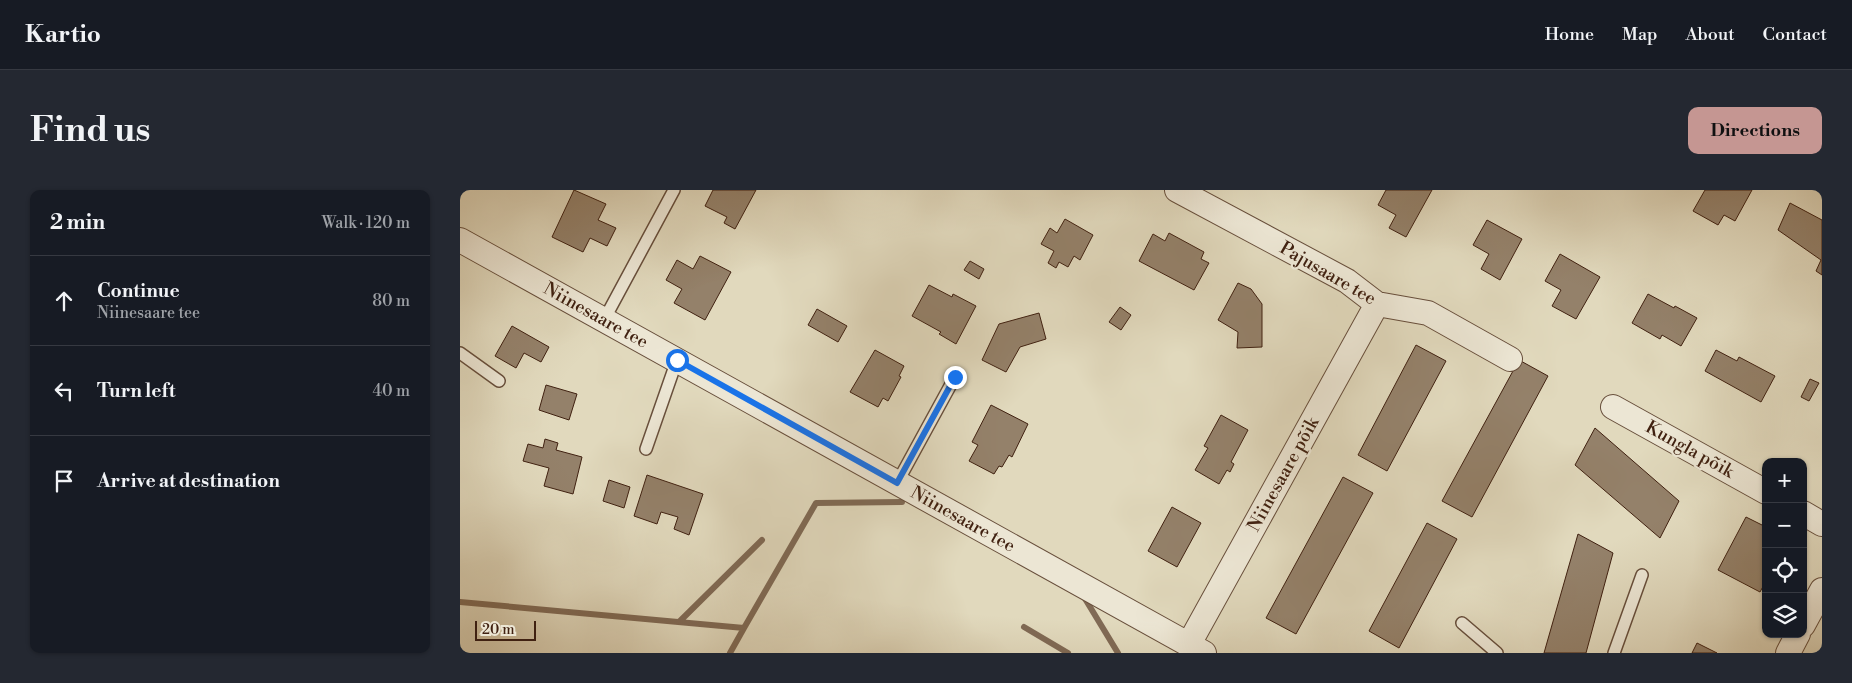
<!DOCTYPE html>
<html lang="en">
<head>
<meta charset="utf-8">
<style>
	body { margin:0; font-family:"Libre Bodoni",serif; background:#242831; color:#f1f3f6 }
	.controls { position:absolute; right:15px; bottom:15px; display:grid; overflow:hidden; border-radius:10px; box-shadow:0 1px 4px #0004 }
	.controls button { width:45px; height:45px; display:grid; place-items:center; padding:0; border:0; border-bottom:1px solid #363941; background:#171b24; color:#f1f3f6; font:25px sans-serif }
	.scale { position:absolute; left:15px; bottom:12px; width:61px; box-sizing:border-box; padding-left:5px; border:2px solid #402111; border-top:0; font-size:14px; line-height:18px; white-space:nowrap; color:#402111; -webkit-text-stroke:4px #ece6d4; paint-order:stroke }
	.stop { position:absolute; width:15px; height:15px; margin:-11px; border:4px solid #1a73e8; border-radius:50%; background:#fff }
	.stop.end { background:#1a73e8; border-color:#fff; box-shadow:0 1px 5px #0008 }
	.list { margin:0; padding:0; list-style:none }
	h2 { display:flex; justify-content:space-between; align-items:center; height:65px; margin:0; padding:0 20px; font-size:21px }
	h2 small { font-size:16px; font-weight:400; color:#9ea1a6 }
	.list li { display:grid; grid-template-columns:32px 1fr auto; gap:15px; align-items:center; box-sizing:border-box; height:90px; padding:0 20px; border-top:1px solid #363941 }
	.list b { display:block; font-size:19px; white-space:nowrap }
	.list p { margin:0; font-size:16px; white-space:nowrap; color:#9ea1a6 }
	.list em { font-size:16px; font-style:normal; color:#9ea1a6 }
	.icon { flex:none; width:28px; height:28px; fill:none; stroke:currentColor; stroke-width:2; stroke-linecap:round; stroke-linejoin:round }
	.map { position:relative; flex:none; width:1362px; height:463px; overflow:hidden; border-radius:10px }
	header { display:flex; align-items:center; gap:30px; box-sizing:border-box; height:70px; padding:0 25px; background:#171b24; border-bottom:1px solid #363941 }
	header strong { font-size:24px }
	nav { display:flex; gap:28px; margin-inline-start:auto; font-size:18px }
	.intro { display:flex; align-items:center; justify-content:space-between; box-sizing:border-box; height:120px; padding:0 30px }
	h1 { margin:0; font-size:35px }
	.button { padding:12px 22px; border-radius:10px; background:#c59692; color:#111; font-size:18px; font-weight:700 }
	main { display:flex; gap:30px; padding:0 30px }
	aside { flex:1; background:#171b24; border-radius:10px; box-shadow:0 1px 4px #0004 }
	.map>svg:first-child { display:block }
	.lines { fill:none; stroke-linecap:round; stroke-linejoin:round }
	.stream { stroke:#806a55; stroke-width:6 }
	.building { fill:#94816a; stroke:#402111 }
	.lane-casing { stroke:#684f3c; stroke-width:14 }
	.street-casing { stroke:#684f3c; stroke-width:26 }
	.lane { stroke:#ece6d4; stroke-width:11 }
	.street { stroke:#ece6d4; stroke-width:24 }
	.route { stroke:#1a73e8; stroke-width:6 }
	.labels { text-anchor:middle; stroke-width:4.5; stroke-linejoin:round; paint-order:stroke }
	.street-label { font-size:18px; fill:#402111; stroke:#ece6d4 }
</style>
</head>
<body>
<header>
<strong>Kartio</strong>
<nav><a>Home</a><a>Map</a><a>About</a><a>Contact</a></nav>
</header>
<div class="intro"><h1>Find us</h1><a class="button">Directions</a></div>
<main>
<aside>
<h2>2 min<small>Walk · 120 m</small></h2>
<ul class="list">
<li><svg class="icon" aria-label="ahead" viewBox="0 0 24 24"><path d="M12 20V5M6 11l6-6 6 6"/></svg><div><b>Continue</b><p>Niinesaare tee</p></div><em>80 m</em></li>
<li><svg class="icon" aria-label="left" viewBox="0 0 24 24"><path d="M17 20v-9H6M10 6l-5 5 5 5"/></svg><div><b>Turn left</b></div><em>40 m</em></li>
<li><svg class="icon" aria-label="arrive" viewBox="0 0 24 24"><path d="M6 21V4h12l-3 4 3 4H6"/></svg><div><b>Arrive at destination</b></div></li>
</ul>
</aside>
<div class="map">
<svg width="1362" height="463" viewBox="0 0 1362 463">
	<rect width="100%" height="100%" fill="#e1d9bd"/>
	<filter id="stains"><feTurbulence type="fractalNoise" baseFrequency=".004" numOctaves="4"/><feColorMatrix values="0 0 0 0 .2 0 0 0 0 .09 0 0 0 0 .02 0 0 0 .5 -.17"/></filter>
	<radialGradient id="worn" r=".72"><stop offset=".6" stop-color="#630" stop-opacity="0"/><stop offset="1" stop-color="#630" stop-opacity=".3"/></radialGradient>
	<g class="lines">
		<path class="stream" d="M624,407L658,463
			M0,412L284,438L356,313L442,312
			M219,432L302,350
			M564,437L608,463
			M270,463L284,438"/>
	</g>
	<path class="building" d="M114,0L146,14L138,30L156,38L147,56L130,48L123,62L92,47Z
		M253,0H296L275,39L264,33L267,27L245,16Z
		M926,0H972L946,47L929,38L936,25L918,15Z
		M1245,0H1292L1275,31L1264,25L1258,35L1233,21Z
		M1330,13L1362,30V85L1356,81L1361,70L1318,40Z
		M605,29L633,45L620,70L614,66L608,77L599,72L596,78L588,73L594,61L581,54L590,38L597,43Z
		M1027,30L1062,49L1040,90L1021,79L1029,64L1013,55Z
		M709,43L744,62L741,69L749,73L734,100L679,71L693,44L705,51Z
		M1100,64L1140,87L1116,129L1092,116L1101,100L1085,91Z
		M240,66L271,82L245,130L214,113L222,99L206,90L217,70L233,79Z
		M510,71L524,79L519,89L504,80Z
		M778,93L791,99L802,114V157L777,158L778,142L758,130Z
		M469,95L492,107L493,104L516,116L496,154L479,144L481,142L452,126Z
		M1188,104L1214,118L1215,116L1237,128L1221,156L1202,145L1200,149L1172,133Z
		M660,117L671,125L661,140L649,132Z
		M357,119L387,136L378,152L348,135Z
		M579,123L586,149L560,157L546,182L522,170L539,134Z
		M52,136L89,157L81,172L64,163L56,178L35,166Z
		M956,155L986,171L927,281L898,265Z
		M415,160L444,176L439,186L441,187L428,211L423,208L418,217L390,202Z
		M1256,160L1277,171L1279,167L1315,186L1301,212L1245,181Z
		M1059,170L1088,186L1012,327L982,311Z
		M1350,189L1359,193L1349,211L1341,207Z
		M86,195L117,204L109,230L79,220Z
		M531,215L568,234L552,267L549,265L542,277L539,276L534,284L509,271L518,255L512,252Z
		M761,225L788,240L771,272L774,274L770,282L767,280L759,294L735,280L748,258L744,256Z
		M1135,238L1219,311L1200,348L1115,275Z
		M85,249L98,253L96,260L122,267L113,304L84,296L89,278L63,271L68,254L83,258Z
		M187,285L243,304L229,345L214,339L218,327L201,322L197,334L174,326Z
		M883,287L913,303L836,444L806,428Z
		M149,290L170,297L164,318L143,311Z
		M712,317L741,333L717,377L688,361Z
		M1286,327L1306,337V391L1300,402L1258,380Z
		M967,333L997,349L939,458L909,441Z
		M1118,344L1153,363L1126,463H1084Z
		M1237,453L1257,463H1232Z"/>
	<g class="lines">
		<defs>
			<path id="lane" d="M144,130L214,0
				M0,163L39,191
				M186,259L217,170
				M437,293L495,187
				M1002,433L1037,463
				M1154,463L1182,385"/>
			<path id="street" d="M717,0L887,91L917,114L968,123L1050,169
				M0,50L744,463
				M1153,217L1306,302
				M1343,323L1362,334
				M1343,435L1362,400
				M729,454L917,114
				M1328,463L1338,444"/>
		</defs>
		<use href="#lane" class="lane-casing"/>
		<use href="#street" class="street-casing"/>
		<use href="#lane" class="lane"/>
		<use href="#street" class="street"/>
	</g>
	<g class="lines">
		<path class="route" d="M217,170L437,293L495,187"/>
	</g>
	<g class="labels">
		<g class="street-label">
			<text transform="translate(868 83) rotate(30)" y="6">Pajusaare tee</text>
			<text transform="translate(136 125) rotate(29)" y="6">Niinesaare tee</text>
			<text transform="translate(1230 259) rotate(29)" y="6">Kungla põik</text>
			<text transform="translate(823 284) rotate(-61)" y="6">Niinesaare põik</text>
			<text transform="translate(503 329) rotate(29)" y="6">Niinesaare tee</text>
		</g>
	</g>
	<rect width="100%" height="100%" filter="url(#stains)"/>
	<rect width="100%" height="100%" fill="url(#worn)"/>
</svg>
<div class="controls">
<button>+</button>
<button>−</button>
<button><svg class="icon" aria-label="locate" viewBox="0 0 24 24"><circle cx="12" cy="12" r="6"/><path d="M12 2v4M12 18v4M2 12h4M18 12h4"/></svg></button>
<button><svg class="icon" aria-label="layers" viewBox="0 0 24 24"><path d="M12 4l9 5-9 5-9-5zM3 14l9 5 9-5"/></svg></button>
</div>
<div class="scale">20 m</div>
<div class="stop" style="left:217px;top:170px"></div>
<div class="stop end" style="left:495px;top:187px"></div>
</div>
</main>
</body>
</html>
